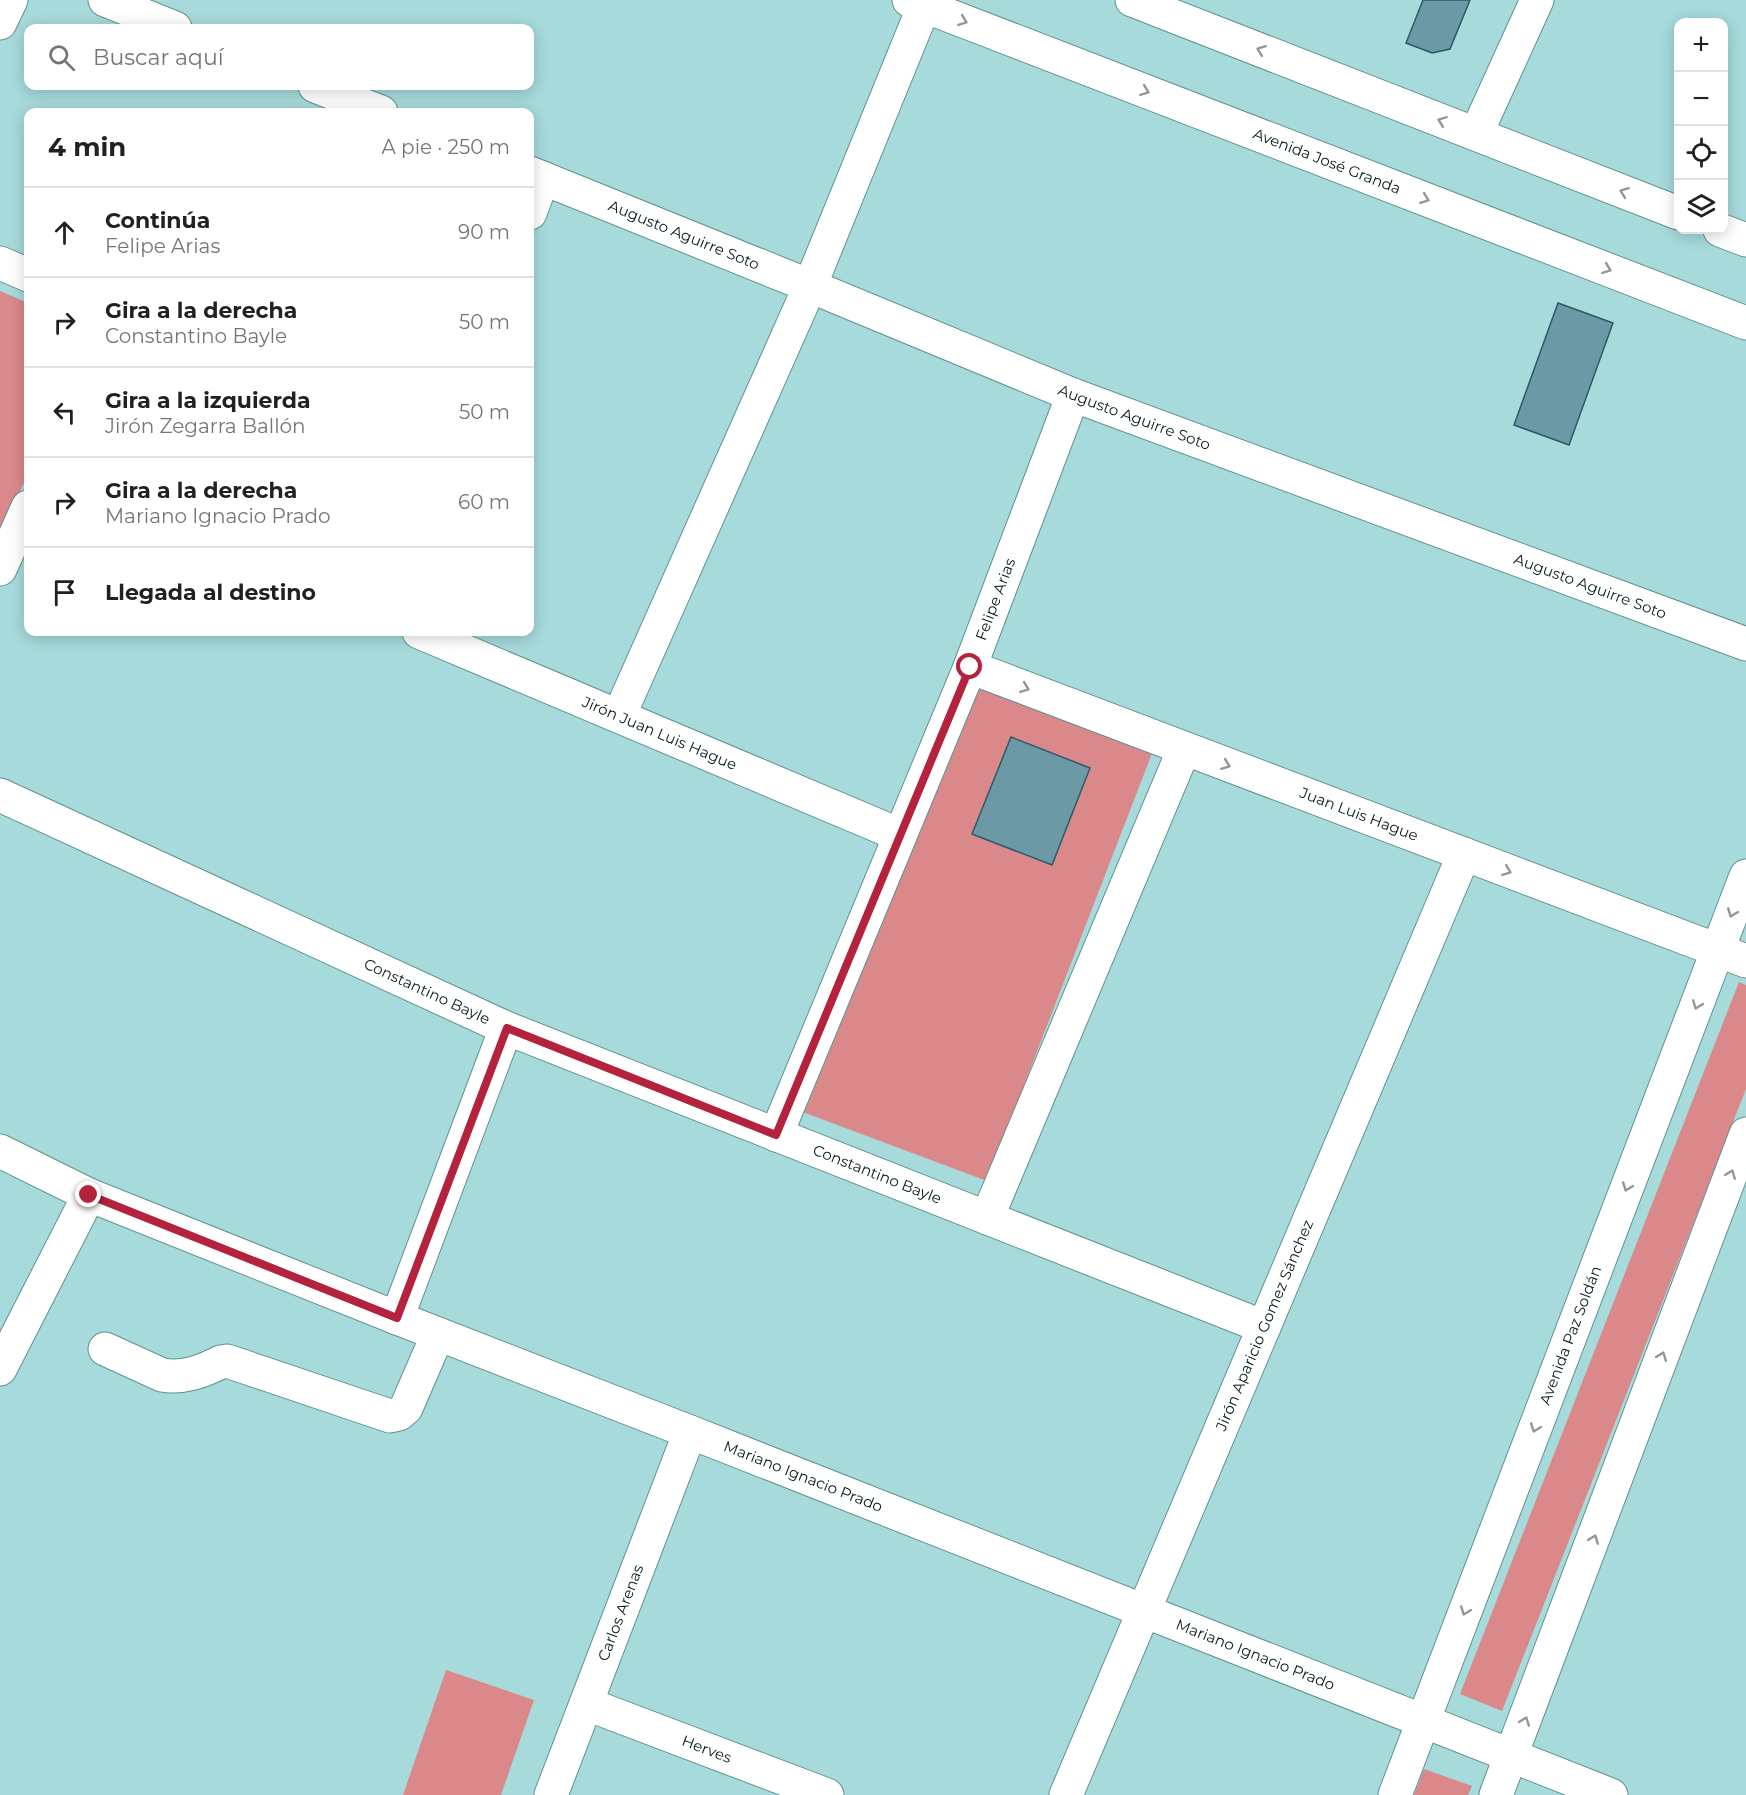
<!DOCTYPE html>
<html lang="es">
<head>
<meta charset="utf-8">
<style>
	body { margin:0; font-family:Montserrat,sans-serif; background:#f6f6f6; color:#202124 }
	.controls { position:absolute; right:18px; top:18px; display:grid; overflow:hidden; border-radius:12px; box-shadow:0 3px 15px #0003 }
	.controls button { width:54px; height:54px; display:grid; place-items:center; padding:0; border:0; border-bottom:2px solid #e0e0e0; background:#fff; color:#202124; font:30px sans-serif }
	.stop { position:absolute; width:18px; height:18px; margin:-14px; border:4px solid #b4223d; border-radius:50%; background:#fff }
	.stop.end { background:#b4223d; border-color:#fff; box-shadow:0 2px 6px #0008 }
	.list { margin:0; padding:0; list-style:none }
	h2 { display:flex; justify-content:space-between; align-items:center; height:78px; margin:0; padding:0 24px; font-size:26px }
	h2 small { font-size:20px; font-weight:400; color:#757577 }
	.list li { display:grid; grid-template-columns:39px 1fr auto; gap:18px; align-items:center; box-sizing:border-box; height:90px; padding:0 24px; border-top:2px solid #e0e0e0 }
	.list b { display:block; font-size:22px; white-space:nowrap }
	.list p { margin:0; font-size:20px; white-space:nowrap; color:#757577 }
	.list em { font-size:20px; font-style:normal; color:#757577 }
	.icon { flex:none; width:33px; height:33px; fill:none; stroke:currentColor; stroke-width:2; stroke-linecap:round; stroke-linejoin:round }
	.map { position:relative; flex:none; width:1746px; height:1795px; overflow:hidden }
	.search { position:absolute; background:#fff; box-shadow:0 3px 15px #0003; left:24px; top:24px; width:510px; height:66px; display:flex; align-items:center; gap:15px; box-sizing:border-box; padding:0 21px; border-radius:12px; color:#757577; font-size:22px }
	.panel { position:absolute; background:#fff; box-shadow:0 3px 15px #0003; left:24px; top:108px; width:510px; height:528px; border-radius:12px }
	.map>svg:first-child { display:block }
	.green { fill:#db888b }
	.building { fill:#6b99a6; stroke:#2c5a66; stroke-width:1.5 }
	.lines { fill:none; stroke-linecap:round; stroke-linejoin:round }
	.minor-casing { stroke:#609293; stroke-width:35 }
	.major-casing { stroke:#609293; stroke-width:35 }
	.minor { stroke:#fff; stroke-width:33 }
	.major { stroke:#fff; stroke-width:33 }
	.oneway { stroke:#8f9898 }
	.route { stroke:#b4223d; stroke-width:8 }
	.labels { text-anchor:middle; stroke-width:4.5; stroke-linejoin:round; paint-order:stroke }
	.street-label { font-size:15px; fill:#061a1b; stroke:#dcf5f6 }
</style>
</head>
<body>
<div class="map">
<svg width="1746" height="1795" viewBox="0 0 1746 1795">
	<rect width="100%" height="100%" fill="#a6dadb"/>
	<path class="green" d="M0,291L28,303V474L0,534Z
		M971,673L1156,743L987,1181L800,1111Z
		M1739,982L1746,985V1089L1502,1711L1460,1694Z
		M446,1670L534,1700L501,1795H403Z
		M1424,1769L1472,1786L1468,1795H1414Z"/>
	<path class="building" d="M1423,0H1470L1450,49L1432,53L1406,43Z
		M1558,303L1613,323L1569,445L1514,425Z
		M1011,737L1090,768L1052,865L972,834Z"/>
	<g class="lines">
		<defs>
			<g id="minor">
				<path d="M105,0L175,28"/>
				<path d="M0,23L11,0"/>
				<path d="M315,86L381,112"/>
				<path d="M1476,134L1537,0"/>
				<path id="s1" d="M530,173L810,286L1073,395L1746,644"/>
				<path d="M530,213L543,178"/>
				<path d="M0,263L28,275"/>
				<path d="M0,569L28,507"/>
				<path id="s2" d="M419,632L900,835"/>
				<path id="s3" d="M970,667L1746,961"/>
				<path d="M619,716L810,286L924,6"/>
				<path id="s4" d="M0,795L506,1028L1264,1327"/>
				<path id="s5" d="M776,1135L970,667L1073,395"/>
				<path id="s6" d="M0,1151L89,1195L397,1318L690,1432L1611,1795"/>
				<path d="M987,1218L1184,749"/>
				<path d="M397,1318L506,1028"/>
				<path d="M105,1349L162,1375C183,1379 203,1371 221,1362L227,1361L390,1416L399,1414L406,1408L438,1334"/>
				<path d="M0,1369L89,1195"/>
				<path id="s7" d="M587,1704L827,1795"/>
				<path id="s8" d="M551,1795L690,1432"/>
				<path id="s9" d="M1066,1795L1464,854"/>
				<path id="s10" d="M1395,1795L1746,876"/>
				<path d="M1496,1795L1746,1134"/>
			</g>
			<g id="major">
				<path id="s11" d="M909,0L1746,323"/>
				<path d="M1132,0L1678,213"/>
				<path d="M1720,230L1746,240"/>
			</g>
		</defs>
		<use href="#minor" class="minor-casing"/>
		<use href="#major" class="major-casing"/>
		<use href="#minor" class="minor"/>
		<use href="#major" class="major"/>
	</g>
	<defs><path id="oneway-chevron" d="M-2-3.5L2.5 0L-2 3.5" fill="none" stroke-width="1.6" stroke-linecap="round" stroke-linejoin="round" transform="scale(1.5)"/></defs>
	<g class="oneway">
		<use href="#oneway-chevron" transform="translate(963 21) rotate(21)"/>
		<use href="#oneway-chevron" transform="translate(1261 50) rotate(-159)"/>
		<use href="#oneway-chevron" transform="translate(1145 91) rotate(21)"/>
		<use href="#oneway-chevron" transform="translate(1442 121) rotate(-159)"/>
		<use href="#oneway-chevron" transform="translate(1624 192) rotate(-159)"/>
		<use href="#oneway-chevron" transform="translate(1425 199) rotate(21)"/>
		<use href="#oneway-chevron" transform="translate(1607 269) rotate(21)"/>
		<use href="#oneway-chevron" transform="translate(1025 688) rotate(21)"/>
		<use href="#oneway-chevron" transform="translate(1226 765) rotate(21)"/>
		<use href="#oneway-chevron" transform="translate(1507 871) rotate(21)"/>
		<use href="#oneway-chevron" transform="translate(1732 913) rotate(111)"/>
		<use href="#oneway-chevron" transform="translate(1697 1005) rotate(111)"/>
		<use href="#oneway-chevron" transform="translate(1731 1174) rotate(-69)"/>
		<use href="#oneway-chevron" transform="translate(1627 1187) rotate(111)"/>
		<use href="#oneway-chevron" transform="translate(1662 1356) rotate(-69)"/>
		<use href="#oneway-chevron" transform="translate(1535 1428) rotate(111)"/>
		<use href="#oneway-chevron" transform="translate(1594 1539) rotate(-69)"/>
		<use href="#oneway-chevron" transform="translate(1465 1611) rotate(111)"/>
		<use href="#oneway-chevron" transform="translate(1525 1721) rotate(-69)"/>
	</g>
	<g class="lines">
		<path class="route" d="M89,1195L397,1318L507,1028L776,1135L970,667"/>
	</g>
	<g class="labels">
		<g class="street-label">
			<text dy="5" stroke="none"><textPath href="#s11" startOffset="448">Avenida José Granda</textPath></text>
			<text dy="5" stroke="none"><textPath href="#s1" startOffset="166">Augusto Aguirre Soto</textPath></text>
			<text dy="5" stroke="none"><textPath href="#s1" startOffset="652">Augusto Aguirre Soto</textPath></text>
			<text dy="5" stroke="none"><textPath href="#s1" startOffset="1138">Augusto Aguirre Soto</textPath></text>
			<text dy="5" stroke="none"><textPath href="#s5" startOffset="579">Felipe Arias</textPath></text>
			<text dy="5" stroke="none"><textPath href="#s2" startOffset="261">Jirón Juan Luis Hague</textPath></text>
			<text dy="5" stroke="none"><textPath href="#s3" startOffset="416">Juan Luis Hague</textPath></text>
			<text dy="5" stroke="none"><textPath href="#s4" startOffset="470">Constantino Bayle</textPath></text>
			<text dy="5" stroke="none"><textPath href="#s4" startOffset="956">Constantino Bayle</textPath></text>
			<text dy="5" stroke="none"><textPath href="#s9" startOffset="510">Jirón Aparicio Gomez Sánchez</textPath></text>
			<text dy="5" stroke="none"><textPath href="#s10" startOffset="492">Avenida Paz Soldán</textPath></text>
			<text dy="5" stroke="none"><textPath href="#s6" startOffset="867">Mariano Ignacio Prado</textPath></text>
			<text dy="5" stroke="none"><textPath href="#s8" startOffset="195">Carlos Arenas</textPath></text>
			<text dy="5" stroke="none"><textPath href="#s6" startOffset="1353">Mariano Ignacio Prado</textPath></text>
			<text dy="5" stroke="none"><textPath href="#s7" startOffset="128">Herves</textPath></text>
		</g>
	</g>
</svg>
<div class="controls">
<button>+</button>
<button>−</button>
<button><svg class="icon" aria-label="locate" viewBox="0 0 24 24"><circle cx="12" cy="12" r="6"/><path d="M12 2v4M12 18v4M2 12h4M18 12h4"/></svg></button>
<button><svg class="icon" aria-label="layers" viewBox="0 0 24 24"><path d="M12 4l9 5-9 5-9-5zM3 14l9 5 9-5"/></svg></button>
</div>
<div class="stop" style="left:970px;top:667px"></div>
<div class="stop end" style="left:89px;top:1195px"></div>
<div class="search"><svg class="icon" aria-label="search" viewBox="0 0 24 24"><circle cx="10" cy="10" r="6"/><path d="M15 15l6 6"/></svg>Buscar aquí</div>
<section class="panel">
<h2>4 min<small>A pie · 250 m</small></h2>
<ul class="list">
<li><svg class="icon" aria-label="ahead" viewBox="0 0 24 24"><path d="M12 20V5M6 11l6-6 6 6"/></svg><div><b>Continúa</b><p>Felipe Arias</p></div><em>90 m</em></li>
<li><svg class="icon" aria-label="right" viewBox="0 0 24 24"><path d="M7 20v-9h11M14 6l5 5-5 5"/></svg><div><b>Gira a la derecha</b><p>Constantino Bayle</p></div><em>50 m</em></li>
<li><svg class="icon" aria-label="left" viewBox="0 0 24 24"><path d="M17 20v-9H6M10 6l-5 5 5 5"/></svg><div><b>Gira a la izquierda</b><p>Jirón Zegarra Ballón</p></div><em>50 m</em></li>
<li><svg class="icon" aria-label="right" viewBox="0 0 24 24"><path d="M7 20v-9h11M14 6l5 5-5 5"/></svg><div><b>Gira a la derecha</b><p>Mariano Ignacio Prado</p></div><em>60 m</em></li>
<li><svg class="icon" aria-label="arrive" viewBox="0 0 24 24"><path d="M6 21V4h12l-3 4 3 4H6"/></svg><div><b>Llegada al destino</b></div></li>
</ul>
</section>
</div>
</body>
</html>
